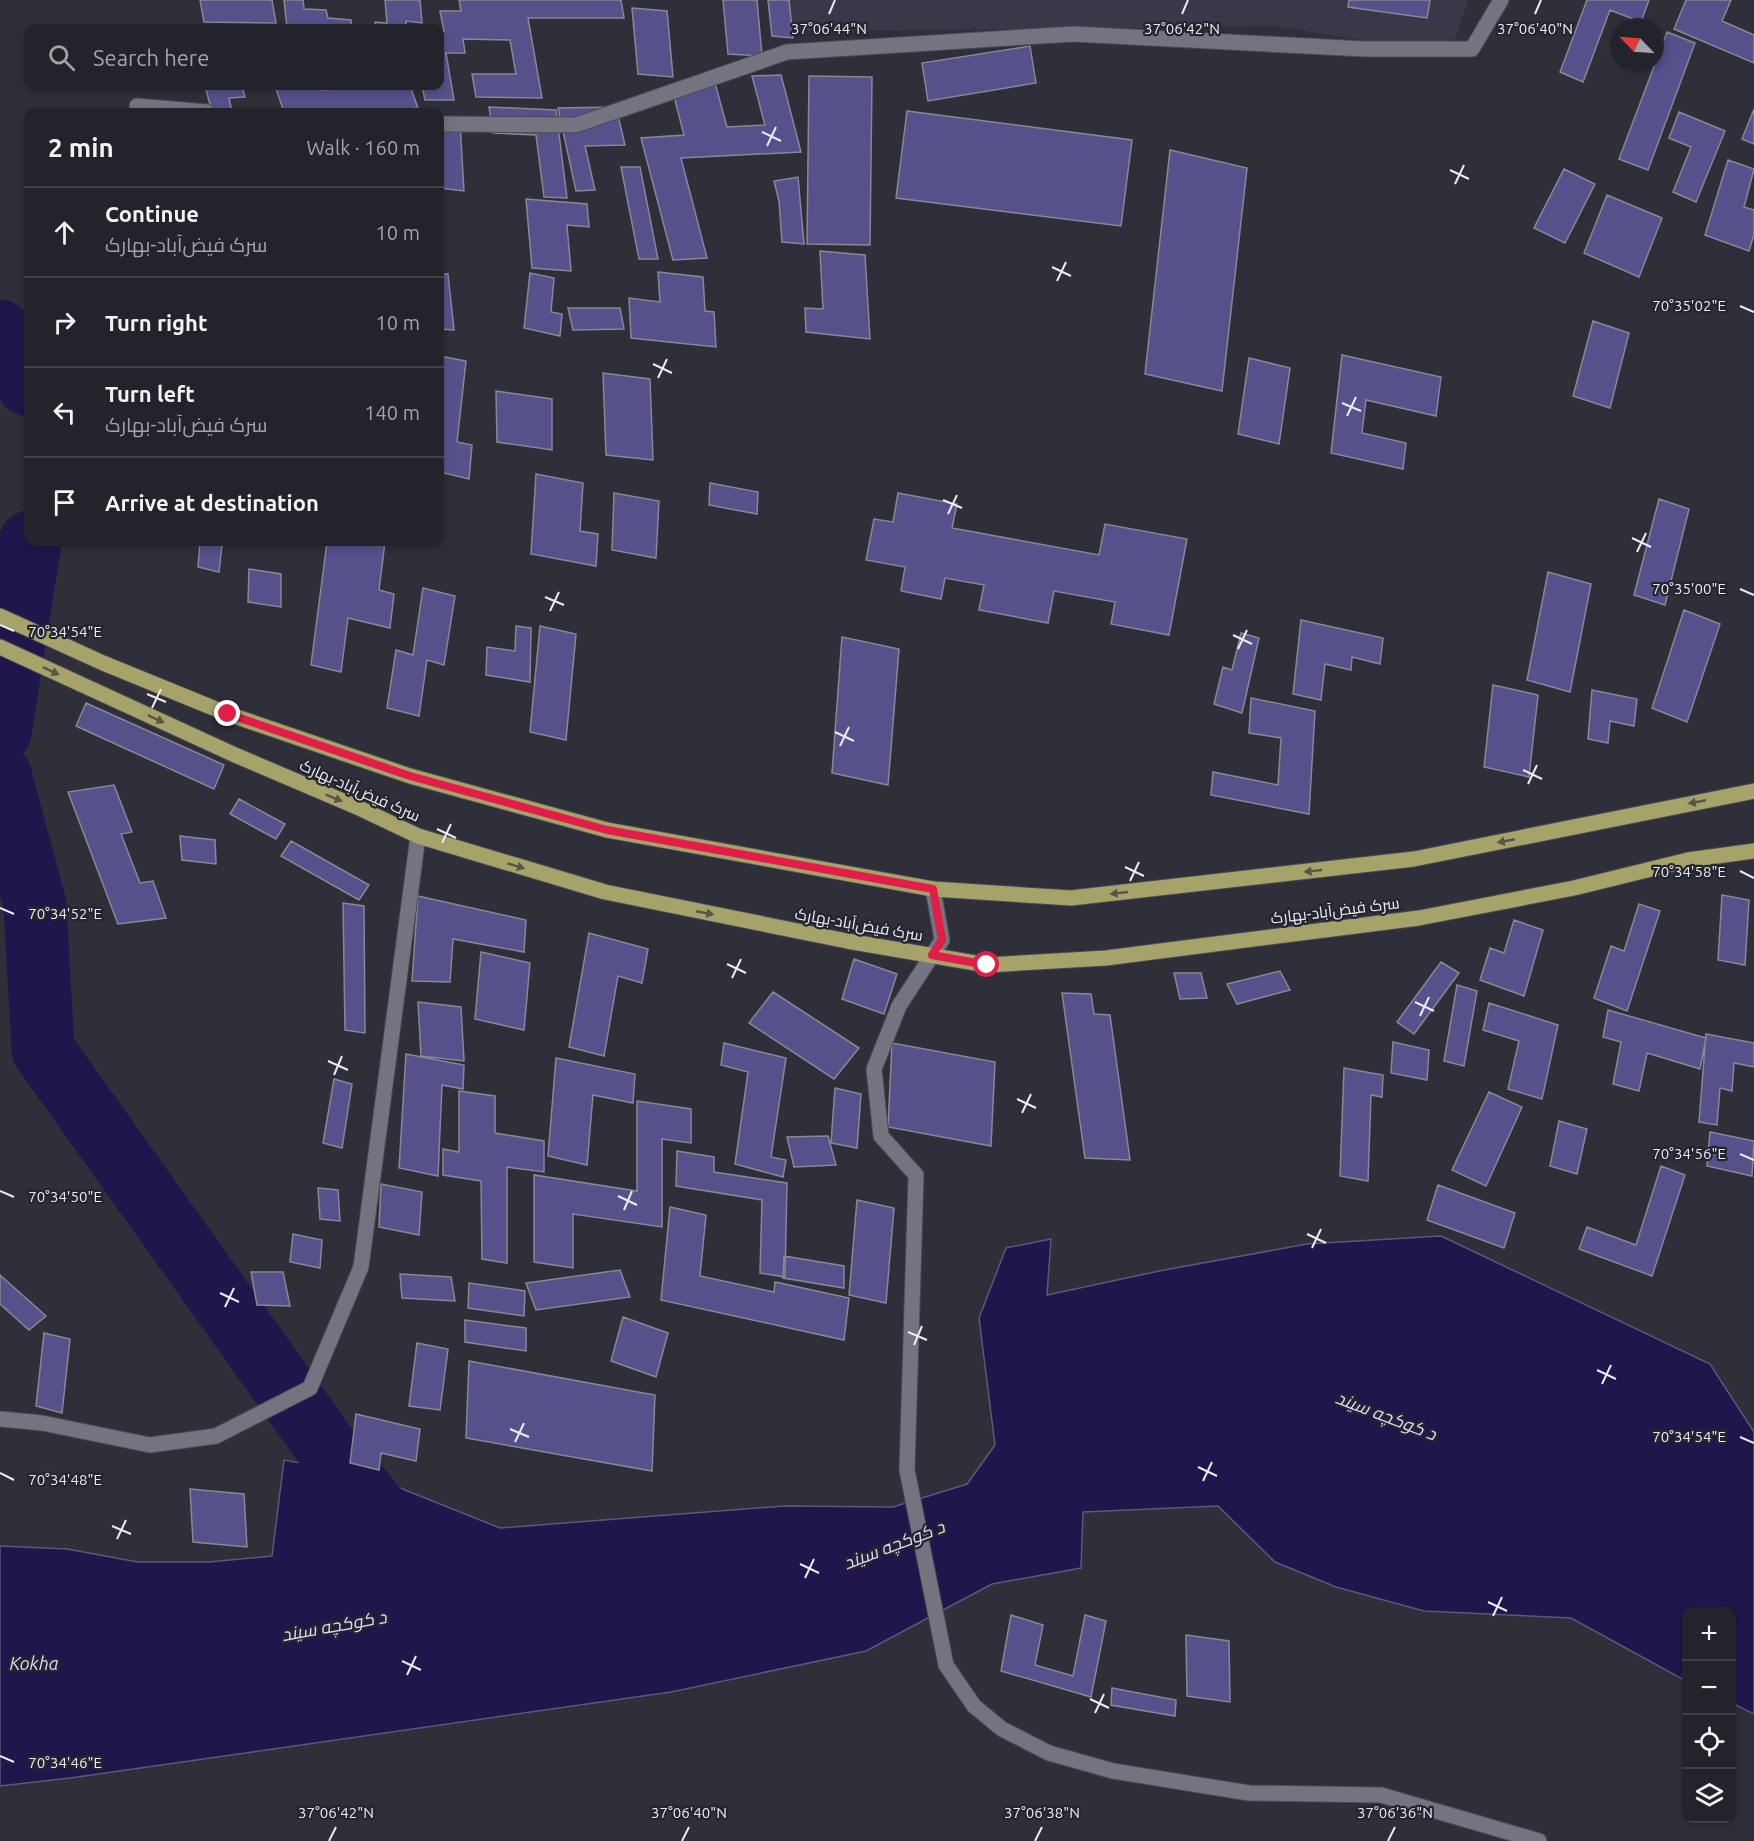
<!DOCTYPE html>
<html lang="en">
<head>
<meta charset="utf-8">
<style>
	body { margin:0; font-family:Ubuntu,Cairo,sans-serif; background:#2f2f38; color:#f1f3f6 }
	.controls { position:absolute; right:18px; bottom:18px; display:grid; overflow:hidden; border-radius:12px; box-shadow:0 3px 9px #0003 }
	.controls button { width:54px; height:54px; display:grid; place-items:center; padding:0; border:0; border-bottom:2px solid #404048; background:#23232c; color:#f1f3f6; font:30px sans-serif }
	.compass { position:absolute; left:1610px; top:18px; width:54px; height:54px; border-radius:50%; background:#23232c; box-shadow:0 3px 9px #0003; rotate:295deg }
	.stop { position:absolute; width:18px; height:18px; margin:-14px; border:4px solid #e11d48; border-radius:50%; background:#fff }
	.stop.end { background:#e11d48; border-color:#fff; box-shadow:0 2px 6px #0008 }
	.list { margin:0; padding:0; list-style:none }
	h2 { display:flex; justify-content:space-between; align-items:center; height:78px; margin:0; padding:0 24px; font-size:26px }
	h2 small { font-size:20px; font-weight:400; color:#a3a4a9 }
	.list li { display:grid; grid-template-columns:39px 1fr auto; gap:18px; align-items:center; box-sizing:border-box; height:90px; padding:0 24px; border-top:2px solid #404048 }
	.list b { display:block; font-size:22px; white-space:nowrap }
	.list p { margin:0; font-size:20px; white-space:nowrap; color:#a3a4a9 }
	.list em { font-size:20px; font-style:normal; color:#a3a4a9 }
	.icon { flex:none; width:33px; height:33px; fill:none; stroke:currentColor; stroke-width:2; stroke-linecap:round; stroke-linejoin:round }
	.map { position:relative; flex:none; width:1754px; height:1841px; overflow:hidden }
	.search { position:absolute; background:#23232c; box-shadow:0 3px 9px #0003; left:24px; top:24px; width:420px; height:66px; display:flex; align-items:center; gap:15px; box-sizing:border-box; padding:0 21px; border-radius:12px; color:#a3a4a9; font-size:22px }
	.panel { position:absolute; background:#23232c; box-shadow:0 3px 9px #0003; left:24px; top:108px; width:420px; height:438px; border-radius:12px }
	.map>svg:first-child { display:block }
	.built { fill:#393848 }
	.water { fill:#20164b; stroke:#5d567d; stroke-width:1.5 }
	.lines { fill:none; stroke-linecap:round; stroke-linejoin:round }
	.river { stroke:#20164b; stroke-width:63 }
	.building { fill:#56518b; stroke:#888795; stroke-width:1.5 }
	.street-casing { stroke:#4a4a53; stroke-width:17 }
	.secondary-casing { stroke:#4a4a53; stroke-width:17 }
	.primary-casing { stroke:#4a4a53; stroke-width:17 }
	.street { stroke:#747380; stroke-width:15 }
	.secondary { stroke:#747380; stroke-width:15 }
	.primary { stroke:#a5a26a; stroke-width:15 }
	.oneway { fill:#585747 }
	.route { stroke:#e11d48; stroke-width:8 }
	.ticks { fill:none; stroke:#eaeaf1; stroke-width:2 }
	.labels { text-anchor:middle; stroke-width:4.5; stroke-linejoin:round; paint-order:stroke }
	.street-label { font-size:16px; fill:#eaeaf1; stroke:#252530 }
	.water-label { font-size:18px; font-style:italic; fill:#d9d8fd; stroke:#252530 }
	.ticks-label { font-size:15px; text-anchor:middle; fill:#eaeaf1; stroke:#252530; stroke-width:4.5; stroke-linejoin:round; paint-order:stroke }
</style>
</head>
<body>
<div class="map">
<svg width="1754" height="1841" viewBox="0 0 1754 1841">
	<rect width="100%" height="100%" fill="#2f2f3a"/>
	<path class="built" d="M771,0H1468L1455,39L1406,47L1275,26L773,32Z"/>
	<path class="water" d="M1441,1236L1710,1364L1754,1432V1714L1732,1703V1612H1686V1681L1571,1618L1424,1611L1336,1587L1275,1562L1218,1506L1083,1512L1081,1568L992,1584L866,1651L671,1692L70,1778L0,1786V1546L67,1549L138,1562H209L272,1556L284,1460L365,1474L500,1528L785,1506L893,1507L967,1484L995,1445L979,1318L1006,1248L1051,1239L1047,1295L1159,1271L1307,1244Z"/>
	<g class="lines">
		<path class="river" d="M0,331L28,385
			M0,732L30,542
			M0,775L35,905L43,1050L329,1451L379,1512L381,1544"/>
	</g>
	<path class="building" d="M200,0H272L276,23L204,22Z
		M284,0H303L304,9L326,10L328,18L351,20L352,28H287Z
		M385,0H420L422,23L406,21V28H375V22L387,23Z
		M459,0H621L624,18H528L542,98L476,97L472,74H516L510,40L463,39L465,53H446L454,100H425L422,86H440V31H444L440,11H461Z
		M723,0H757L762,56L728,54Z
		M768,0H789L793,38L772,36Z
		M1349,0H1430L1427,18L1348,7Z
		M1587,0H1649L1641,22L1610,10L1583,82L1560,72Z
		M1686,0H1731L1722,21L1754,35V63L1674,29Z
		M632,8L667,11L673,77L638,74Z
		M1667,32L1695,43L1648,170L1619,159Z
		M1030,46L1036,83L928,101L922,63Z
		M781,75L801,152L681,158L707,258L673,260L641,138L684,135L671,85L715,83L727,127L765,125L752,76Z
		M809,76L872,77L870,245L807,244Z
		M205,86H242L245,97L229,98L232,112H212Z
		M275,86H320L321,90L368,86H410L418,108L377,112H284Z
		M489,107L556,110L567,198L544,197L536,135L493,133Z
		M616,107L625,145L585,146L595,190L576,191L558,108Z
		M1754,109V144L1742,139Z
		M907,111L1132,140L1121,226L896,198Z
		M1679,112L1725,131L1696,202L1673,192L1691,147L1669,138Z
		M440,121L460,124L464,191L440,188Z
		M1170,150L1247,168L1222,391L1145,374Z
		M1728,160L1754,169L1744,207L1754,210V234L1749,251L1705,235Z
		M621,167H640L658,259H639Z
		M1564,169L1595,184L1565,243L1534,228Z
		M798,177L804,244L782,242L779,201L774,181Z
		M1607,195L1662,218L1639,277L1584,253Z
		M526,199L587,204L589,227L567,225L571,271L532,268Z
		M820,251L865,255L870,339L806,332L805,308L823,309Z
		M658,272L703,277L705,311L714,312L716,347L631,338L629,298L660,302Z
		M530,273L554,278L551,312L562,314L560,336L524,328Z
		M440,274H448L454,330L440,329Z
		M568,308H620L624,329L573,330Z
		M1593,321L1629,333L1610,408L1573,396Z
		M1342,355L1441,377L1436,416L1366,400L1362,433L1406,443L1403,469L1331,453Z
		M440,356L466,361L457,442L472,445L469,479L440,472Z
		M1249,358L1290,368L1279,444L1238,434Z
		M603,373L650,379L653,460L606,455Z
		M496,391L552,399V450L497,442Z
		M536,474L583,483L580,531L598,534L596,566L531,554Z
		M710,483L758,492L757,514L709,505Z
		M614,493L659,501L656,558L612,550Z
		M898,493L957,504L952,528L1099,555L1105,524L1187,539L1169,635L1111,624L1115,602L1054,591L1048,623L979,610L984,585L945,578L941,599L901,591L905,567L866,560L874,519L893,522Z
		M1659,499L1689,509L1665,605L1634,595Z
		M200,542L222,545L219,572L198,567Z
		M327,542H385L379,590L394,594L390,628L348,618L341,672L311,665Z
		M249,569L281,574V607L248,602Z
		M1548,572L1591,584L1570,692L1527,680Z
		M423,588L455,596L444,665L427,660L419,716L387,708L396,650L413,655Z
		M1684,610L1720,624L1687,722L1652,708Z
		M1301,620L1383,638L1380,664L1352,657L1351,670L1325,664L1321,700L1293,694Z
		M516,626L531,628L530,682L486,675L487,647L515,651Z
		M540,626L576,634L566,740L530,732Z
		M1241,633L1259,638L1242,713L1214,704L1223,667L1232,670Z
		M842,637L899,649L888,785L832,773Z
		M1493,685L1538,695L1529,777L1484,767Z
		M1592,690L1637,699L1634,726L1610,721L1608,743L1588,739Z
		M1251,698L1315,711L1309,814L1211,795L1213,772L1278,785L1281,738L1249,733Z
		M86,703L224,765L214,789L76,726Z
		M114,785L132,832L121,834L140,883L153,881L166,918L118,924L68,792Z
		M239,799L285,824L276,839L230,814Z
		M180,836L215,840L216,864L182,860Z
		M291,841L369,885L359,900L281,856Z
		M1722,895L1749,900L1745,965L1718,960Z
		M418,896L526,920L524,952L453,939L450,982L412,981Z
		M343,903L364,906L365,1033L345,1030Z
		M1639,904L1660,911L1627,1011L1594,998L1611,946L1624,951Z
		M1514,920L1543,930L1524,996L1480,980L1490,948L1504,953Z
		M589,933L648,949L642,983L618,976L604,1056L569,1047Z
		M481,952L530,963L524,1030L475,1019Z
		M854,959L897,974L884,1014L842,999Z
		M1441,962L1459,973L1414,1034L1397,1022Z
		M1280,971L1290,990L1237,1004L1227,984Z
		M1174,973H1201L1207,998L1180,999Z
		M1457,985L1477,991L1464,1066L1444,1061Z
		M773,992L859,1048L834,1079L749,1023Z
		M1062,993L1091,994L1094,1014L1110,1015L1130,1160L1085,1158Z
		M418,1002L461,1007L464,1061L421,1056Z
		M1489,1003L1558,1025L1542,1099L1508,1089L1519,1041L1483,1030Z
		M1608,1010L1706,1038L1700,1069L1647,1053L1639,1091L1613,1084L1621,1042L1603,1037Z
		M1706,1034L1754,1043V1067L1734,1063L1732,1091L1720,1088L1717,1125L1699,1122Z
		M1393,1042L1429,1050L1427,1080L1391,1073Z
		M724,1043L786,1058L771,1157L786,1160L783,1177L735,1164L748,1072L721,1065Z
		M892,1043L995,1062L991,1146L888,1127Z
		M406,1054L464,1065L463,1089L442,1085L438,1176L399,1168Z
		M556,1058L635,1074L633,1103L593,1095L587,1165L548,1156Z
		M1344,1068L1383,1075L1382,1097L1371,1095L1368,1181L1340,1176Z
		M334,1079L352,1084L342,1148L323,1143Z
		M835,1088L861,1094L857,1148L831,1143Z
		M459,1091L495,1096V1133L544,1141V1172L507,1167V1263L482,1259L481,1181L443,1175V1149L459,1152Z
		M1489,1092L1522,1107L1486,1186L1452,1170Z
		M637,1101L691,1109V1143L662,1139V1227L573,1214V1268L534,1262V1175L637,1191Z
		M1559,1121L1587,1129L1577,1174L1550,1166Z
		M1710,1132L1754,1141L1752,1176L1707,1166Z
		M828,1136L836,1165L794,1167L787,1137Z
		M677,1151L714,1157V1172L787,1183L785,1277L760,1273L762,1200L676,1186Z
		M1661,1166L1685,1175L1652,1276L1579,1249L1587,1227L1636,1245Z
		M381,1184L422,1192L419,1235L379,1227Z
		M1438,1185L1515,1213L1504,1248L1427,1220Z
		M318,1188L338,1190L340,1221L320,1219Z
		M857,1200L894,1208L886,1303L849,1295Z
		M670,1207L706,1215L700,1276L774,1292L775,1282L849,1298L844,1340L661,1300Z
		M293,1234L322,1240L320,1268L290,1262Z
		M784,1256L844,1266V1288L783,1278Z
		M620,1270L630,1297L536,1310L526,1283Z
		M251,1272H283L290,1306L257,1305Z
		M400,1274L451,1277L455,1301L402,1298Z
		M0,1275L46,1316L29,1330L0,1304Z
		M469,1283L525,1291L524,1316L468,1308Z
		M623,1317L668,1333L656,1377L611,1361Z
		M465,1320L526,1328V1351L465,1342Z
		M44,1333L70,1339L62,1413L36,1406Z
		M417,1343L448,1349L440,1410L409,1406Z
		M469,1361L655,1395L652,1471L466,1438Z
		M356,1414L420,1429L416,1461L381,1453L379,1470L350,1463Z
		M190,1489L244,1494L247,1547L193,1542Z
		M1011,1615L1043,1625L1035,1665L1073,1676L1085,1615L1106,1621L1091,1697L1001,1671Z
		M1186,1635L1229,1641L1230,1702L1187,1696Z
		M1112,1688L1176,1700L1175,1716L1111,1705Z"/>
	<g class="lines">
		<defs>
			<path id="street" d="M137,106L207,112
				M440,124L576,125L787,52L1073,34L1365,49H1472L1501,0
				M0,1419L42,1423L150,1445L216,1436L310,1388L361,1267L418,836"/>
			<path id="secondary" d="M933,889L942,940L899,1006L874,1069L881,1136L916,1175L907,1470L946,1665L974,1706L1002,1729L1049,1753L1113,1771L1249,1793L1381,1795L1539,1841"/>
			<path id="primary" d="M0,616L103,663L228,714L410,776L607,830L933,889L1071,898L1414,859L1754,791
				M0,647L235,755L357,807L418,836L605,892L847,941L987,965L1106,958L1419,918L1574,888L1688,860L1754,851"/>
		</defs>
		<use href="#street" class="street-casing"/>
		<use href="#secondary" class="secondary-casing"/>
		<use href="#primary" class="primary-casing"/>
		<use href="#street" class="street"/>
		<use href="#secondary" class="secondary"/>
		<use href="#primary" class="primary"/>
	</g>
	<defs><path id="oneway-solid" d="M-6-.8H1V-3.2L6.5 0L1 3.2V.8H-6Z" transform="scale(1.5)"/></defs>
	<g class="oneway">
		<use href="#oneway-solid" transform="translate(51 671) rotate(25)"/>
		<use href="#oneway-solid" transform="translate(156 719) rotate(25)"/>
		<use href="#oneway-solid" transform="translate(334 798) rotate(23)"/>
		<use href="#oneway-solid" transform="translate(1697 802) rotate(169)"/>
		<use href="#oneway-solid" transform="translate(1506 841) rotate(169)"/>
		<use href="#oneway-solid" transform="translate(516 866) rotate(17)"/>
		<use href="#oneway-solid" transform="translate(1313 871) rotate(174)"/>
		<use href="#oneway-solid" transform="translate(1119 893) rotate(174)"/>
		<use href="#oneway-solid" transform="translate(705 913) rotate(11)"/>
	</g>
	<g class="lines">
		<path class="route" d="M228,714L410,776L607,830L933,889L942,940L932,955L987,965"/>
	</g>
	<path class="ticks" d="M829,14L835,0M1182,14L1188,0M1535,14L1541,0M762,132L781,141M767,146L776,127M1450,170L1469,179M1455,184L1464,165M1052,267L1071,276M1057,281L1066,262M1740,306L1754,312M653,364L672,373M658,378L667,359M1342,403L1361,411M1347,416L1356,397M943,500L962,508M948,514L957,495M1632,538L1651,547M1637,552L1646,533M1740,589L1754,595M545,597L564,605M550,611L559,592M0,625L14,631M1233,635L1252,644M1238,649L1247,630M147,694L166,702M152,708L161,689M835,732L854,741M840,746L849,727M1523,770L1542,779M1528,784L1537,765M437,829L456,838M442,843L451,824M1125,867L1144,876M1740,871L1754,878M1130,881L1139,862M0,908L14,914M727,964L746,973M732,978L741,959M1415,1002L1434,1011M1420,1016L1429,997M328,1061L348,1070M334,1075L342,1056M1017,1099L1036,1108M1022,1113L1031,1094M1740,1154L1754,1160M0,1191L14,1197M618,1196L637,1205M624,1210L632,1191M1307,1234L1326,1243M1312,1248L1321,1229M220,1293L239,1302M225,1307L234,1288M908,1332L927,1340M914,1345L922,1326M1597,1370L1616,1379M1602,1384L1611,1365M510,1429L529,1437M1740,1437L1754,1443M515,1442L524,1423M1198,1467L1217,1476M0,1473L14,1480M1203,1481L1212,1462M112,1526L131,1534M117,1539L126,1520M800,1564L819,1573M805,1578L814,1559M1488,1602L1507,1611M1493,1616L1502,1597M402,1661L421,1670M407,1675L416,1656M1090,1699L1109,1708M1095,1713L1104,1694M0,1756L14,1762M329,1841L336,1827M682,1841L689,1827M1035,1841L1042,1827M1388,1841L1395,1827"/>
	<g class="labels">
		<g class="street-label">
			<text transform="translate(360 790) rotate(24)" y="6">سرک فیض‌آباد-بهارک</text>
			<text transform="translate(1335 910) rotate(-7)" y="6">سرک فیض‌آباد-بهارک</text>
			<text transform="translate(859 924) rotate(10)" y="6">سرک فیض‌آباد-بهارک</text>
		</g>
		<g class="water-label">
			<text transform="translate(1386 1416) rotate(21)" y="6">د کوکچه سیند</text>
			<text transform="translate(894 1545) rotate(-21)" y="6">د کوکچه سیند</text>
			<text transform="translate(334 1626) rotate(-10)" y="6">د کوکچه سیند</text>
			<text x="34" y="1670">Kokha</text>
		</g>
	</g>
	<g class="ticks-label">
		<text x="829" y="34">37°06'44"N</text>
		<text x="1182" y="34">37°06'42"N</text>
		<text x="1535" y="34">37°06'40"N</text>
		<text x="1689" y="311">70°35'02"E</text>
		<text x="1689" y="594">70°35'00"E</text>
		<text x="65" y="637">70°34'54"E</text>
		<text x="1689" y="877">70°34'58"E</text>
		<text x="65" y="919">70°34'52"E</text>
		<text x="1689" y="1159">70°34'56"E</text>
		<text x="65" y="1202">70°34'50"E</text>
		<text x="1689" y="1442">70°34'54"E</text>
		<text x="65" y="1485">70°34'48"E</text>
		<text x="65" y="1768">70°34'46"E</text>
		<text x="336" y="1818">37°06'42"N</text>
		<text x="689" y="1818">37°06'40"N</text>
		<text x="1042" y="1818">37°06'38"N</text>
		<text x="1395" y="1818">37°06'36"N</text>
	</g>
</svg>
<div class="controls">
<button>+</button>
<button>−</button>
<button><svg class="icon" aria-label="locate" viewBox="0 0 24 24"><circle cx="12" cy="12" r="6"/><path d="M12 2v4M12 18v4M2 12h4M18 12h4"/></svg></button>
<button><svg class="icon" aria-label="layers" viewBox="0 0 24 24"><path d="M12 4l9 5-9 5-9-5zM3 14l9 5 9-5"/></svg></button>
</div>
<svg class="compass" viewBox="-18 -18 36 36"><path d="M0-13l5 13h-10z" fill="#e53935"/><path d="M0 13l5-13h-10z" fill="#a3a4a9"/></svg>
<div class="stop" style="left:987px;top:965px"></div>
<div class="stop end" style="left:228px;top:714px"></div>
<div class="search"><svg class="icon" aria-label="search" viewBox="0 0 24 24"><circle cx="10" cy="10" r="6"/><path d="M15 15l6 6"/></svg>Search here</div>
<section class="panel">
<h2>2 min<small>Walk · 160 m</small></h2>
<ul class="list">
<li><svg class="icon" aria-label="ahead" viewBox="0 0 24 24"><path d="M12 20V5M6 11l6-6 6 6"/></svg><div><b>Continue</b><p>سرک فیض‌آباد-بهارک</p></div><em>10 m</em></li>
<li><svg class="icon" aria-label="right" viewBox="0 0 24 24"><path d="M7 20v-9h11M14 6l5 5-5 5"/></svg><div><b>Turn right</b></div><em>10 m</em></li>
<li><svg class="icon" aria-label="left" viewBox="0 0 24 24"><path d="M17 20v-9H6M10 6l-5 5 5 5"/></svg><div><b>Turn left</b><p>سرک فیض‌آباد-بهارک</p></div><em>140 m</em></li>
<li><svg class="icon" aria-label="arrive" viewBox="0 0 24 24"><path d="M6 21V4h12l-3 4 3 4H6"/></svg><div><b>Arrive at destination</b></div></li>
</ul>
</section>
</div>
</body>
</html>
